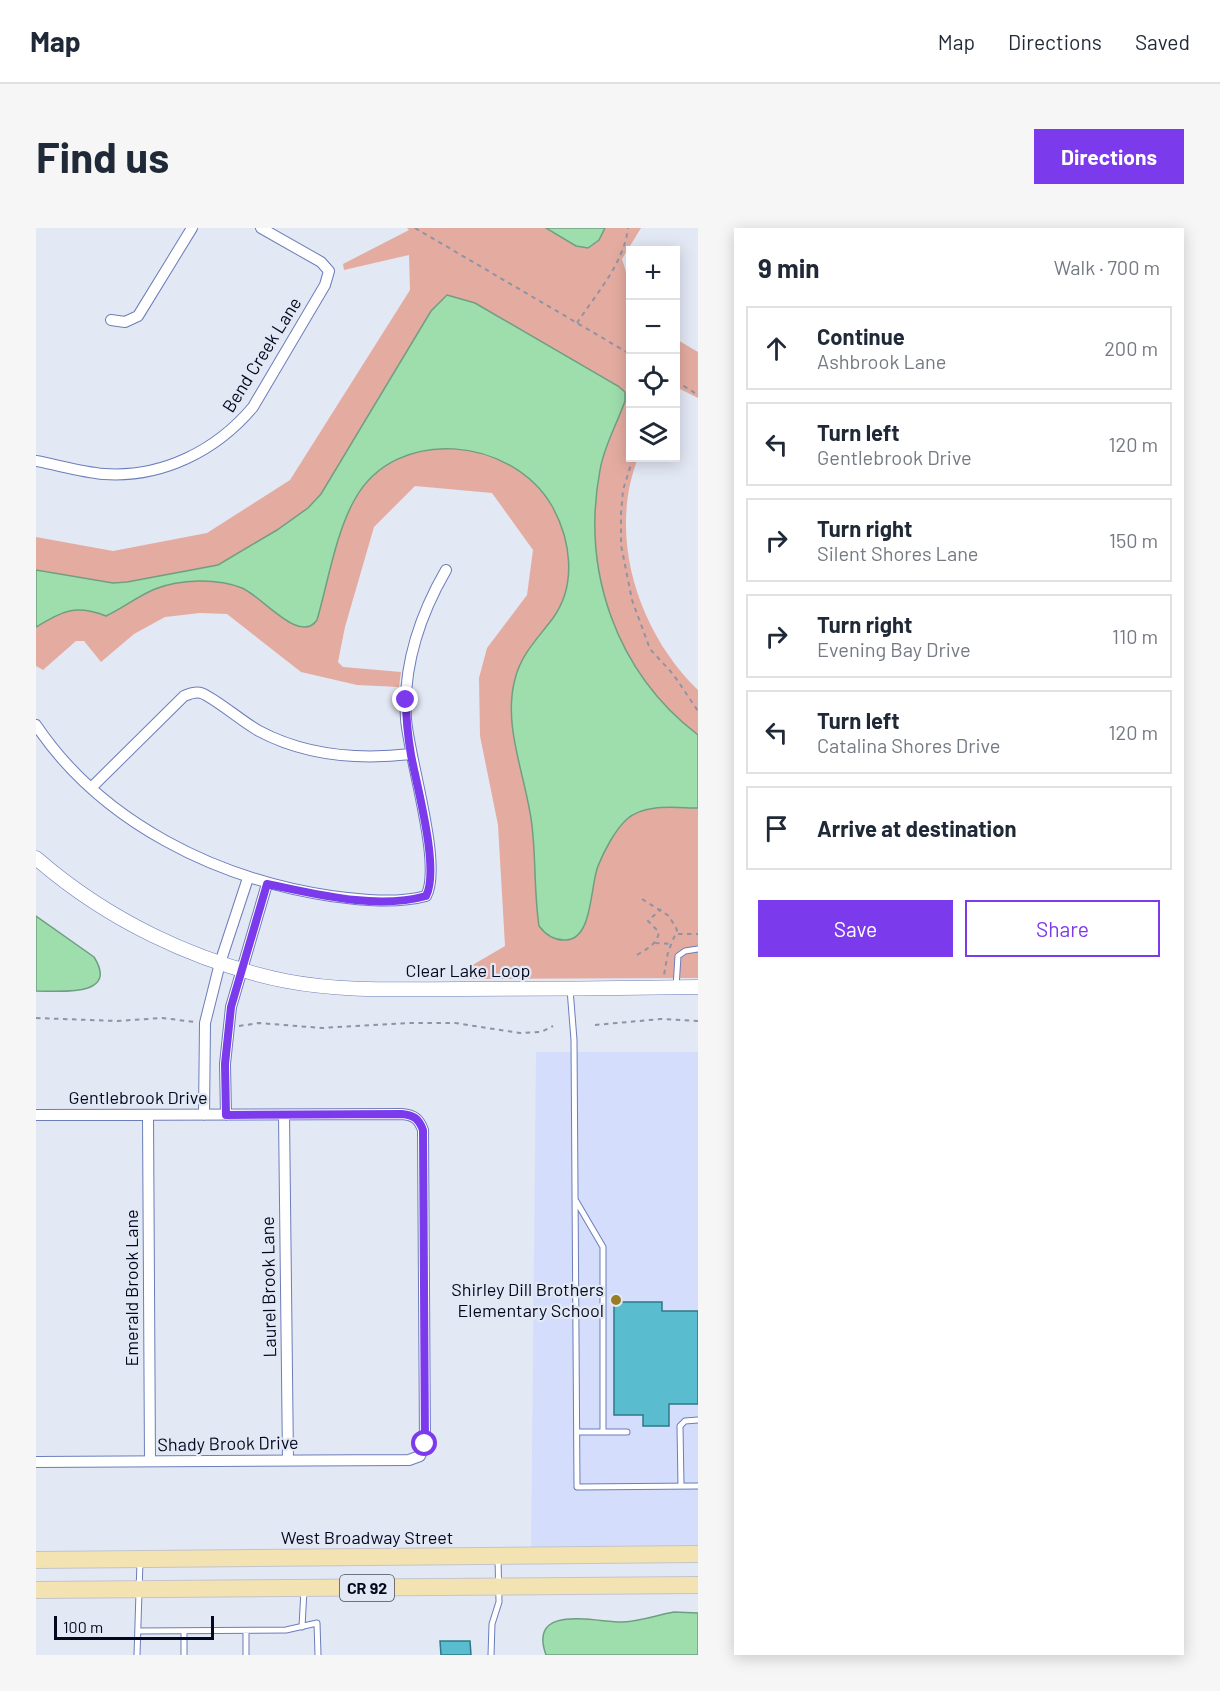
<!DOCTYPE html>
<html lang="en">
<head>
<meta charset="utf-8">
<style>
	body { margin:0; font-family:Barlow,sans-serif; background:#f6f6f7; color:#1f2937 }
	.controls { position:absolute; right:18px; top:18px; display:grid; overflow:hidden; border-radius:0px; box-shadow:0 3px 15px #0003 }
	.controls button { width:54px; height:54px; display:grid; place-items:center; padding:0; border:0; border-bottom:2px solid #e0e1e3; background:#fff; color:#1f2937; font:30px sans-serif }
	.scale { position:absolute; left:18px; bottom:15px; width:160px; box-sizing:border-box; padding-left:6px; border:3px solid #05091f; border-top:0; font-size:16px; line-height:21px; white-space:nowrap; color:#05091f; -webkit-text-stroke:4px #e3e8f5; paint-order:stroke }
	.stop { position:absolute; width:18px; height:18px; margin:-14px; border:4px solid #7c3aed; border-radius:50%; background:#fff }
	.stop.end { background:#7c3aed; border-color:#fff; box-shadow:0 2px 6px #0008 }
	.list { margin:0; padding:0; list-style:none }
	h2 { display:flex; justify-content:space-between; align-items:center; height:78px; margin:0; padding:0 24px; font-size:26px }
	h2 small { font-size:20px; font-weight:400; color:#747a83 }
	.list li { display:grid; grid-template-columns:39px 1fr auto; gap:18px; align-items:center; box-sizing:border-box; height:84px; margin:0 12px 12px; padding:0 12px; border:2px solid #e0e1e3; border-radius:0px }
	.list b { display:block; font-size:22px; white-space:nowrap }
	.list p { margin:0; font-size:20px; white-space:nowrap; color:#747a83 }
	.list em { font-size:20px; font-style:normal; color:#747a83 }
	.actions { display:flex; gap:12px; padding:18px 24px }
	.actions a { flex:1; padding:14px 0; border:2px solid #7c3aed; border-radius:0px; text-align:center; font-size:21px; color:#7c3aed }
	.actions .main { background:#7c3aed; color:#fff }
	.icon { flex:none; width:33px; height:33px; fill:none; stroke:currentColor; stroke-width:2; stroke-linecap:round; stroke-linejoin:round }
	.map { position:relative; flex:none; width:662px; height:1427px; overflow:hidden; border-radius:0px }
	header { display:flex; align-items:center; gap:36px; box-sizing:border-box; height:84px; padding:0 30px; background:#fff; border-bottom:2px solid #e0e1e3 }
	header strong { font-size:28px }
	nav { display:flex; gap:33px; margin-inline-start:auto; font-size:21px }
	.intro { display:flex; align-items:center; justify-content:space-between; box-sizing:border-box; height:144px; padding:0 36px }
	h1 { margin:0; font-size:42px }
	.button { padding:15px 27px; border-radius:0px; background:#7c3aed; color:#fff; font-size:21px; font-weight:700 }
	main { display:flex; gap:36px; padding:0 36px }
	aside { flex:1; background:#fff; border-radius:0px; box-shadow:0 3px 15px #0003 }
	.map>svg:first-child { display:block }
	.built { fill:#d4ddfb }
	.green { fill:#e4aca1 }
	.water { fill:#9edead; stroke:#709e82; stroke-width:1.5 }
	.building { fill:#5abdcf; stroke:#2c7987; stroke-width:1.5 }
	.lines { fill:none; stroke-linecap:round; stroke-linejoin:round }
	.service-casing { stroke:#6c7dba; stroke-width:7 }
	.minor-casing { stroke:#6c7dba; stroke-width:12 }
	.tertiary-casing { stroke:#6c7dba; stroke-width:15 }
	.primary-casing { stroke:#c3c4c9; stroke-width:18 }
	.path { stroke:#8f93a4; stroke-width:2; stroke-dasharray:4.5 4.5; stroke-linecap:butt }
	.service { stroke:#fff; stroke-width:5 }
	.minor { stroke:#fff; stroke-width:10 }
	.tertiary { stroke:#fff; stroke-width:14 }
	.primary { stroke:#f4e3b2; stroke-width:16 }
	.route { stroke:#7c3aed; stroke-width:8 }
	.poi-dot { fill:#987d26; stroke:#e3e8f5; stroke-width:2 }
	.labels { text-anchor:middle; stroke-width:4.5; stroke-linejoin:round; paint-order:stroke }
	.shield { fill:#e3e8f5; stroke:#484c5f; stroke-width:1.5 }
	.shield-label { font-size:16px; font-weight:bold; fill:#05091f }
	.street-label { font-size:18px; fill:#05091f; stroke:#e3e8f5 }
	.poi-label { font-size:18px; fill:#05091f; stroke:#e3e8f5; text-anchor:end }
</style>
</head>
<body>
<header>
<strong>Map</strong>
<nav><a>Map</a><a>Directions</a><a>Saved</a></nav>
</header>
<div class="intro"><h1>Find us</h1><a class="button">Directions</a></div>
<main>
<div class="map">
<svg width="662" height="1427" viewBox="0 0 662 1427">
	<rect width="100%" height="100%" fill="#e3e8f5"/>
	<path class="built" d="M500,824H662V1319L495,1328Z"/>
	<path class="green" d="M371,0H605L586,31L594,57V230H602C571,309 603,405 662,462V750L429,751L428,742L469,718L462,597L444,508L443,450L451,420L491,367L497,322L456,265L379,258L338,299L309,399L302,434L307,439L365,444L363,459L321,457L265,444L191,386L164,385L129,389L98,406L65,434L48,413H40L7,442L0,438V309L77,323L171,305L254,252L374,62L373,27L308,42L307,36L373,2Z
		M640,111L662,124V170L640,159Z"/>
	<path class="water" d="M510,0H569L563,12L552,20L540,18Z
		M411,67L439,75L582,158L589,164V173C581,196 568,218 564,242C545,343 580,444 662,507V580C640,580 609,575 591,591C579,602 568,623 562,638C554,658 557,711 530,712C518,713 510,707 503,698C498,665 500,631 496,598C491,551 466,499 479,451C485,426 503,409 517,390C541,357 535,312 516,278C476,209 360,197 319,271C300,304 292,354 281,392C264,417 227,369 206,360C181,350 144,351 119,361C102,368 87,380 70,388C39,376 27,383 0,399V342L77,355L91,354L182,337L241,302L272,280L285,266L395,83Z
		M0,688L58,729C84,770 22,763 0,763Z
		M638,1384L662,1385V1427H510C491,1374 563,1395 587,1394C605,1393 621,1387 638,1384Z"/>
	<path class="building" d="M578,1074H626V1083H662V1176H633V1198H607V1187H578Z
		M404,1413H434L435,1427H405Z"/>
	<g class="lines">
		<defs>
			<path id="service" d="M640,759L642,728L649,723L662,721
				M534,761L538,812L541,1259L662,1258
				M540,973L567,1019V1204
				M541,1204H591
				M645,1258L644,1198L649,1193L662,1192
				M266,1399L268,1362
				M102,1403L250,1402L281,1395L282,1427
				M101,1427L104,1333
				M148,1427V1403
				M210,1427V1403
				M455,1427L456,1396L463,1374L462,1330"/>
			<path id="minor" d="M75,92L89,94L102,88L156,0
				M0,233C22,237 45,244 68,246C126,250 180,223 217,179L289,57L293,43L285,34L225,0
				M0,497C66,595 181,651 295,668C325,672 360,676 390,668C407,637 373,531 370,491C367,439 384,387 410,342
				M56,559L148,468C153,466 159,463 165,465C176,468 208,495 223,503C270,528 323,532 375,526
				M0,887L366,886C378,887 383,891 387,902L389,1217L384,1228L373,1232L0,1234
				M112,887L114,1233
				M168,887L169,795L184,735L212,650
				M190,887L189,836L195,779L231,656
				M248,887L252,1232"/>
			<path id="tertiary" d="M0,630C70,691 158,734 250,753C307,764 368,761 426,761C505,761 583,760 662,759"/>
			<path id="primary" d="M0,1332L662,1326
				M0,1362L662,1357"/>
		</defs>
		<use href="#service" class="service-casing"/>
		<use href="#minor" class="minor-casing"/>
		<use href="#tertiary" class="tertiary-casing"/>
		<use href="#primary" class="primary-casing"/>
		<path class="path" d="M379,0L594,126
			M541,95C560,66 588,35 592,0
			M640,153L662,167
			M597,230L587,262L585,286V317L596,372L614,421L637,446L662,483
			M606,671L633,688L641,702L632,724L628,747
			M642,706H662
			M619,715L636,716
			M601,727C611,721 621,716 623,704L612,693L625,681
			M0,790L81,793L126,790L159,794
			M559,797L625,791L662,793
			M203,798L223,795L286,800L373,795H419L484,805L505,804L517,798"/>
		<use href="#service" class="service"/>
		<use href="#minor" class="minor"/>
		<use href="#tertiary" class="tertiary"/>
		<use href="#primary" class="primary"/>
	</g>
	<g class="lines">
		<path class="route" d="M370,472C370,491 372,509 375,527C381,559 404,642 390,668C340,682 280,666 231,656L195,779L189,836L190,887L366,886C378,887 383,891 387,902L389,1216"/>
	</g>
	<circle class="poi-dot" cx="580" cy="1072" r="6"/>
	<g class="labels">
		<rect class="shield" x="304" y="1347" width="54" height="26" rx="4.5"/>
		<g class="shield-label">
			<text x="331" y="1366">CR 92</text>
		</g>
		<g class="street-label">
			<text transform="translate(226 127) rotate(-58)" y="6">Bend Creek Lane</text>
			<text x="432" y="749">Clear Lake Loop</text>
			<text x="102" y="876">Gentlebrook Drive</text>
			<text transform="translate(233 1059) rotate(-91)" y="6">Laurel Brook Lane</text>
			<text transform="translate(96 1060) rotate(-90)" y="6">Emerald Brook Lane</text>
			<text transform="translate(192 1216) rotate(-1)" y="6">Shady Brook Drive</text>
			<text x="331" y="1316">West Broadway Street</text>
		</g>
		<g class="poi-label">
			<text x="568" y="1068">Shirley Dill Brothers<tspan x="568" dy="21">Elementary School</tspan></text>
		</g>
	</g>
</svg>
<div class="controls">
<button>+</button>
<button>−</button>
<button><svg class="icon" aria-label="locate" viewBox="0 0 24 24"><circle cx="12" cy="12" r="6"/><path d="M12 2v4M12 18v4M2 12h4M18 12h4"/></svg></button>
<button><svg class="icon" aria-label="layers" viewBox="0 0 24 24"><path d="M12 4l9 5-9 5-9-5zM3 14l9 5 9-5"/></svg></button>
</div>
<div class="scale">100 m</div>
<div class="stop" style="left:389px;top:1216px"></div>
<div class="stop end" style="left:370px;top:472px"></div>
</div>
<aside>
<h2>9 min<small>Walk · 700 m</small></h2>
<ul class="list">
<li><svg class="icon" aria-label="ahead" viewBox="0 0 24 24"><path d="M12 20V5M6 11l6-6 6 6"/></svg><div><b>Continue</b><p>Ashbrook Lane</p></div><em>200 m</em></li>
<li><svg class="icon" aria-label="left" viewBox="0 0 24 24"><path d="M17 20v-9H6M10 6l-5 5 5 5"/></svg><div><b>Turn left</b><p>Gentlebrook Drive</p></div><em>120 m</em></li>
<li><svg class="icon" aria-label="right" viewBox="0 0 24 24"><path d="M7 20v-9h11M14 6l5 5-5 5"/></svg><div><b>Turn right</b><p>Silent Shores Lane</p></div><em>150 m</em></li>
<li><svg class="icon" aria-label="right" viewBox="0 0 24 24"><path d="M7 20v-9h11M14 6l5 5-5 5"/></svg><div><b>Turn right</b><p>Evening Bay Drive</p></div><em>110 m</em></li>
<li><svg class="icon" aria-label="left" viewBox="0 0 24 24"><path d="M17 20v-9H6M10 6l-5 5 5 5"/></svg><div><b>Turn left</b><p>Catalina Shores Drive</p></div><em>120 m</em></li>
<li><svg class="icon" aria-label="arrive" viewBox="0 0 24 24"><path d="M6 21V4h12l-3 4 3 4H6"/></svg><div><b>Arrive at destination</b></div></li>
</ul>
<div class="actions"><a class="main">Save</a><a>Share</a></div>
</aside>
</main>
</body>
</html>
